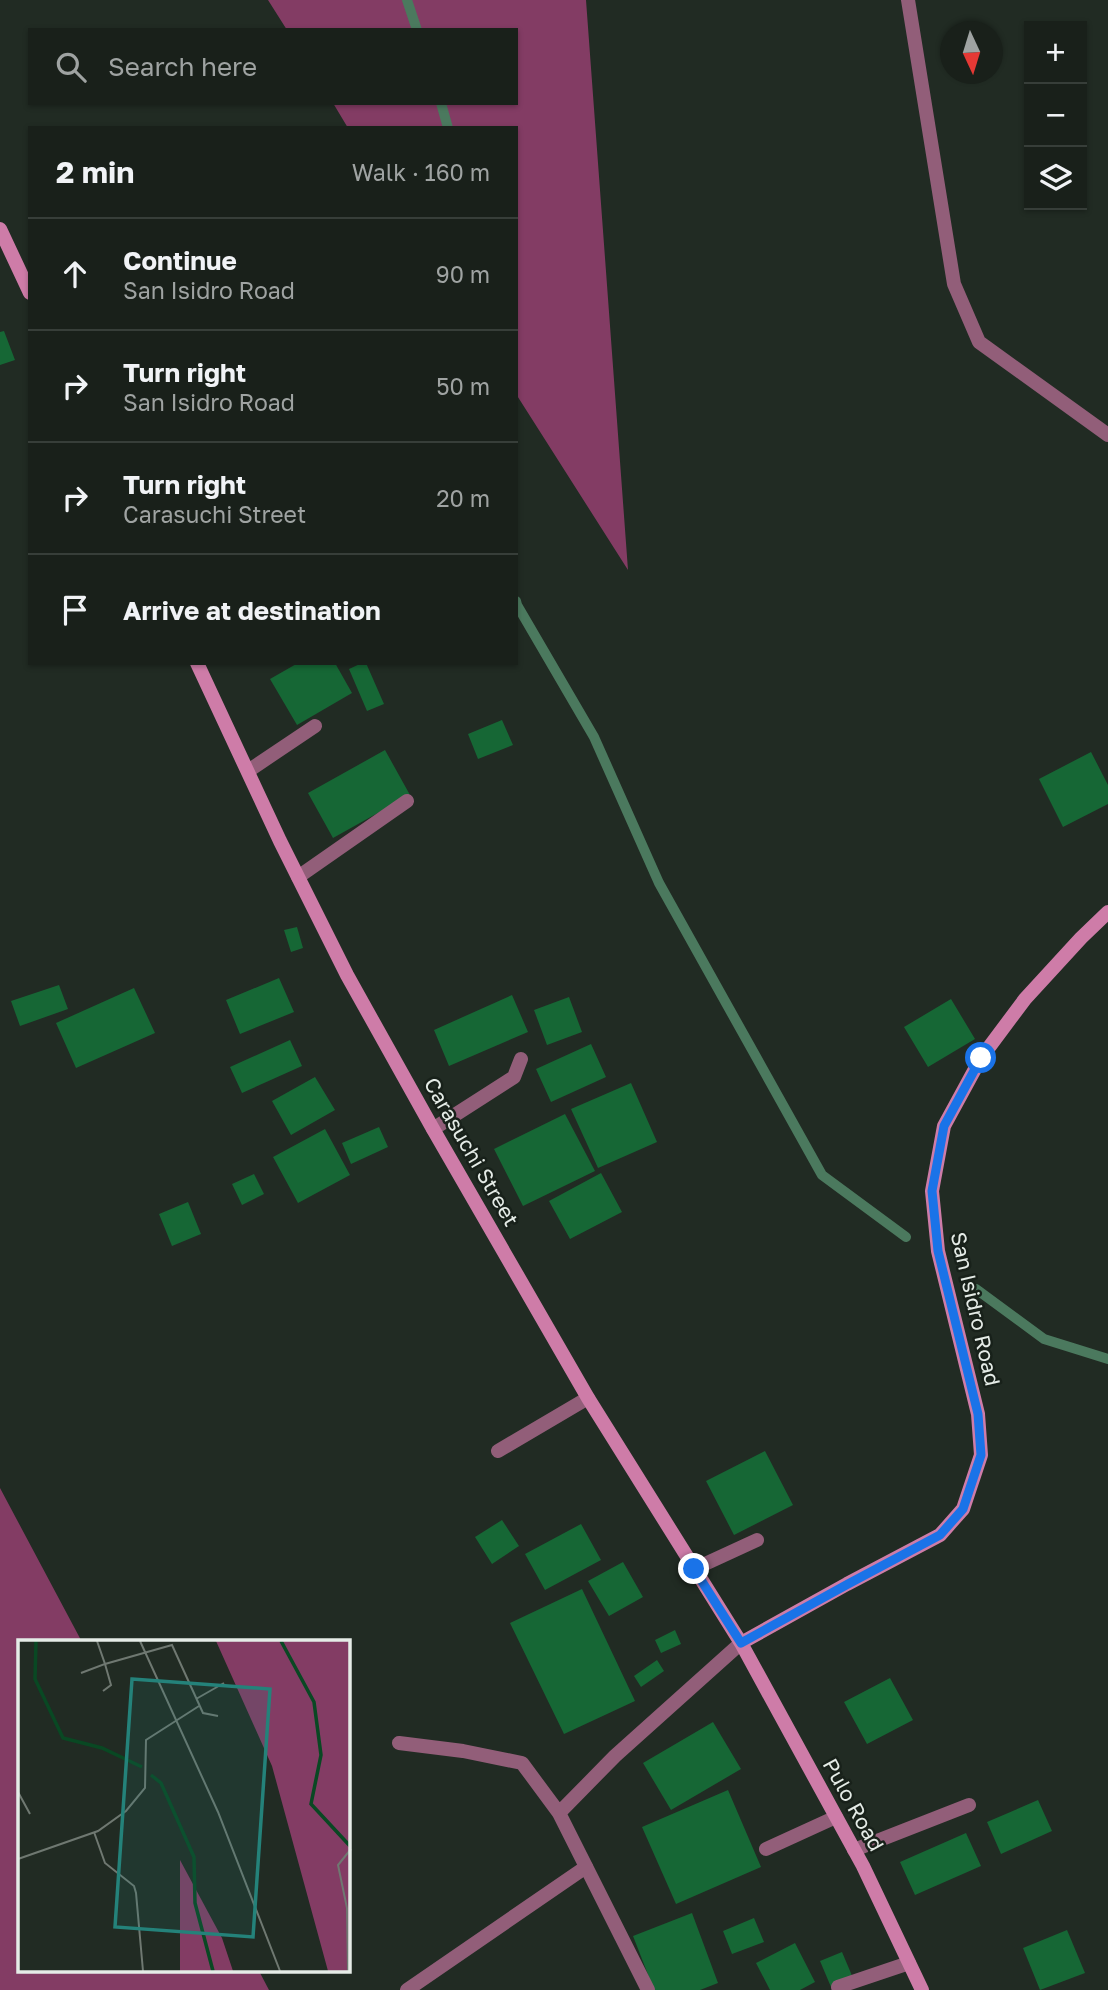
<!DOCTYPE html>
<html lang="en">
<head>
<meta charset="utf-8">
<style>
	body { margin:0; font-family:"Golos Text",sans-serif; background:#222823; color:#f1f3f6 }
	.controls { position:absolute; right:21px; top:21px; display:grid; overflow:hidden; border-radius:0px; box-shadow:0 2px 5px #0004 }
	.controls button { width:63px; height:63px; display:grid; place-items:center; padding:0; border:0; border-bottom:2px solid #373e39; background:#19201a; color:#f1f3f6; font:35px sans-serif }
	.compass { position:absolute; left:940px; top:21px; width:63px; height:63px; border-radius:50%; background:#19201a; box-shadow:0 2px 5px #0004; rotate:176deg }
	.stop { position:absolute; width:21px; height:21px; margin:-16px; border:5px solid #1a73e8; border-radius:50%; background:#fff }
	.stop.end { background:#1a73e8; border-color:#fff; box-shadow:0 2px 7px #0008 }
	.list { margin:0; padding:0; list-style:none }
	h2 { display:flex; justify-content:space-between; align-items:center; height:91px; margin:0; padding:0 28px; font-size:30px }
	h2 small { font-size:23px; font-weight:400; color:#9fa3a2 }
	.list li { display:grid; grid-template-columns:46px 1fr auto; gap:21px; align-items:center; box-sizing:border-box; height:112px; padding:0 28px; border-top:2px solid #373e39 }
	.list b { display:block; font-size:26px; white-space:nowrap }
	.list p { margin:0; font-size:23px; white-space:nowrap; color:#9fa3a2 }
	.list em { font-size:23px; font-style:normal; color:#9fa3a2 }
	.icon { flex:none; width:38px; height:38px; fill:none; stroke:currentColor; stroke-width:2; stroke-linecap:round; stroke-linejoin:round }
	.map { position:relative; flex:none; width:1108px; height:1990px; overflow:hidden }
	.search { position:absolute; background:#19201a; box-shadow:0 2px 5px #0004; left:28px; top:28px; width:490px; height:77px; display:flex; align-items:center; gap:18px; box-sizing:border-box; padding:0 24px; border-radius:0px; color:#9fa3a2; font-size:26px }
	.panel { position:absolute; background:#19201a; box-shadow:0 2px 5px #0004; left:28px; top:126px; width:490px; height:539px; border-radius:0px }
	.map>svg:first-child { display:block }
	.forest { fill:#833c64 }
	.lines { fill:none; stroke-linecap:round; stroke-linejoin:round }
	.stream { stroke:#4b795e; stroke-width:10 }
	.building { fill:#166735 }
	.lane { stroke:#925e79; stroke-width:14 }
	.street { stroke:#925e79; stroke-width:14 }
	.secondary { stroke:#ce7ca8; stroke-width:14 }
	.route { stroke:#1a73e8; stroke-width:9 }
	.labels { text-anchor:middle; stroke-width:5; stroke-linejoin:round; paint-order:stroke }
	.street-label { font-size:21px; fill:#e5ece7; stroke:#18211a }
	.inset-river { fill:none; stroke:#094823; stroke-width:3.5 }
	.inset-road { fill:none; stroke:#6f7871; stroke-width:2 }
	.view { fill:#24827a; fill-opacity:0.15; stroke:#24827a; stroke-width:3.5 }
	.inset-edge { fill:none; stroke:#e5ece7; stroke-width:3.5 }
</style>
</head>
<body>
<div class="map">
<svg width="1108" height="1990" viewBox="0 0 1108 1990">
	<rect width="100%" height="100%" fill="#212b23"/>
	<path class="forest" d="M268,0H586L628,570L516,394V128H348L333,103H516V30H287Z
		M0,1488L82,1642H19V1971H259L269,1990H0Z"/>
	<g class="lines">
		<path class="stream" d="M407,0L417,30
			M441,103L448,128
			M516,601L517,605L594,737L659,883L822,1175L906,1237
			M976,1289L1044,1339L1108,1359"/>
	</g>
	<path class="building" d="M4,331L15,360L0,365V332Z
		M298,663H335L352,693L297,725L270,679Z
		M362,663H366L384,704L367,711L349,669Z
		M502,720L513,745L478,759L468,734Z
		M385,750L410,795L333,838L308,793Z
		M1091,752L1108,785V804L1063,827L1039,779Z
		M297,927L303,948L291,952L284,930Z
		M279,978L294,1012L240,1034L226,1000Z
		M59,985L68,1009L20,1026L11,1001Z
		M134,988L155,1033L76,1068L56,1023Z
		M512,995L528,1032L449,1066L434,1030Z
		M569,997L582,1032L547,1045L534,1010Z
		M951,999L975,1039L928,1067L904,1027Z
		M290,1040L302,1066L242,1093L230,1067Z
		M591,1044L606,1077L551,1102L536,1069Z
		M315,1077L335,1110L291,1135L272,1101Z
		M631,1083L657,1142L598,1168L571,1109Z
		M565,1114L595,1171L523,1206L494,1149Z
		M379,1127L388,1147L351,1164L342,1143Z
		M325,1129L350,1175L298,1203L273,1157Z
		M601,1173L622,1212L570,1239L549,1201Z
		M254,1174L264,1194L242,1205L232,1184Z
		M188,1202L201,1234L172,1246L159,1214Z
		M765,1451L793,1505L734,1535L706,1481Z
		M502,1520L519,1546L492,1564L475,1537Z
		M581,1524L601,1560L545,1590L525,1554Z
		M623,1562L643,1597L609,1616L588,1581Z
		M582,1589L635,1701L564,1734L510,1623Z
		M675,1630L681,1644L661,1653L655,1640Z
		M657,1660L664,1671L641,1687L634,1676Z
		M890,1678L913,1720L867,1744L844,1702Z
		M713,1722L741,1769L671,1810L643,1763Z
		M728,1790L761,1867L676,1904L642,1827Z
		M1038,1800L1052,1831L1001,1854L987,1822Z
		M966,1833L981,1866L915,1895L900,1862Z
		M692,1913L718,1983L700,1990H654L633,1936Z
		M754,1918L764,1942L732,1954L723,1931Z
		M1067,1930L1085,1973L1040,1990L1023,1948Z
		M795,1943L815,1982L800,1990H770L756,1963Z
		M842,1952L853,1978L831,1987L820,1961Z"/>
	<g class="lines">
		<path class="lane" d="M248,771L315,726
			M298,877L407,801
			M433,1129L514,1077L521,1059
			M498,1451L588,1398
			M694,1569L757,1540
			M766,1849L836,1817
			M854,1850L969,1805
			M838,1987L909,1963
			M407,1990L586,1867"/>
		<path class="street" d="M908,0L954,284L979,342L1108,435
			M399,1743L463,1751L522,1763L559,1813L648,1990
			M559,1813L615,1756L741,1643"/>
		<path class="secondary" d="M0,229L30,293
			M197,663L280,841L347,975L433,1129L588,1398L741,1643L863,1866L922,1990
			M741,1643L847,1584L940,1535L963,1509L981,1455L978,1414L938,1251L932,1191L944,1126L981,1058L1025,999L1081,938L1108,912"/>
	</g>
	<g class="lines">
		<path class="route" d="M694,1569L741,1643L848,1584L940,1535L963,1509L981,1455L978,1414L938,1251L932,1191L944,1126L981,1058"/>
	</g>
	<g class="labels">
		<g class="street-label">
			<text transform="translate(471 1152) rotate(60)" y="7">Carasuchi Street</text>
			<text transform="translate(975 1309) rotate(77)" y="7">San Isidro Road</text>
			<text transform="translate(853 1805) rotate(61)" y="7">Pulo Road</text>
		</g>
	</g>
	<g transform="translate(18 1640)">
		<rect width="332" height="332" fill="#212b23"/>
		<path d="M198,1H332V331H310L254,126ZM162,220L204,298L215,331H162Z" fill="#833c64"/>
		<path class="inset-river" d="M18,1L17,39L45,98L84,108L124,127M263,1L296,62L303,115L293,164L332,206M133,135L143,143L176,217L177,263L195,331"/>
		<path class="inset-road" d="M122,1L200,172L262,331M63,33L87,24L79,1M85,51L93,45L87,24L154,5L185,73L200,76M178,59L206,43M0,152L12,174M76,192L87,223L116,246L118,253L125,331M0,219L80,191L108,171L127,148L128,100L181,66M330,331L329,268L320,225L333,209"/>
		<path class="view" d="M114,39L252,49L235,297L97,287Z"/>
		<rect width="332" height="332" class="inset-edge"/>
	</g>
</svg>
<div class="controls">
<button>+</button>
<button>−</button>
<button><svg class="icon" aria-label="layers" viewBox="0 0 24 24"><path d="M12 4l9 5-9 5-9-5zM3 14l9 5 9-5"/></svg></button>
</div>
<svg class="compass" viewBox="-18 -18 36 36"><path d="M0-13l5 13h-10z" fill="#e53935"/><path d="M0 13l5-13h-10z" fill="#9fa3a2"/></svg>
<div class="stop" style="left:981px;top:1058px"></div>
<div class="stop end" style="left:694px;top:1569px"></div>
<div class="search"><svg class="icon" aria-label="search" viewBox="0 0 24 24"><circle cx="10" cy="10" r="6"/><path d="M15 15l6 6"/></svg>Search here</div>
<section class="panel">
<h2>2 min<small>Walk · 160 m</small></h2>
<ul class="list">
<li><svg class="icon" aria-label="ahead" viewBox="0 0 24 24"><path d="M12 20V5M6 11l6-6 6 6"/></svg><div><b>Continue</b><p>San Isidro Road</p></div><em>90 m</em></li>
<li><svg class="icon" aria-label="right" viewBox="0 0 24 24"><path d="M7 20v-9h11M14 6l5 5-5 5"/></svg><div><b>Turn right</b><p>San Isidro Road</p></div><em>50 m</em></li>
<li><svg class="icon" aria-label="right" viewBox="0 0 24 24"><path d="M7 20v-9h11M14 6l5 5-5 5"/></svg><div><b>Turn right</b><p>Carasuchi Street</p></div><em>20 m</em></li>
<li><svg class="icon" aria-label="arrive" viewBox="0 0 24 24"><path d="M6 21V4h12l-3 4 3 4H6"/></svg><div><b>Arrive at destination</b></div></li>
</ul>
</section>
</div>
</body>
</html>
